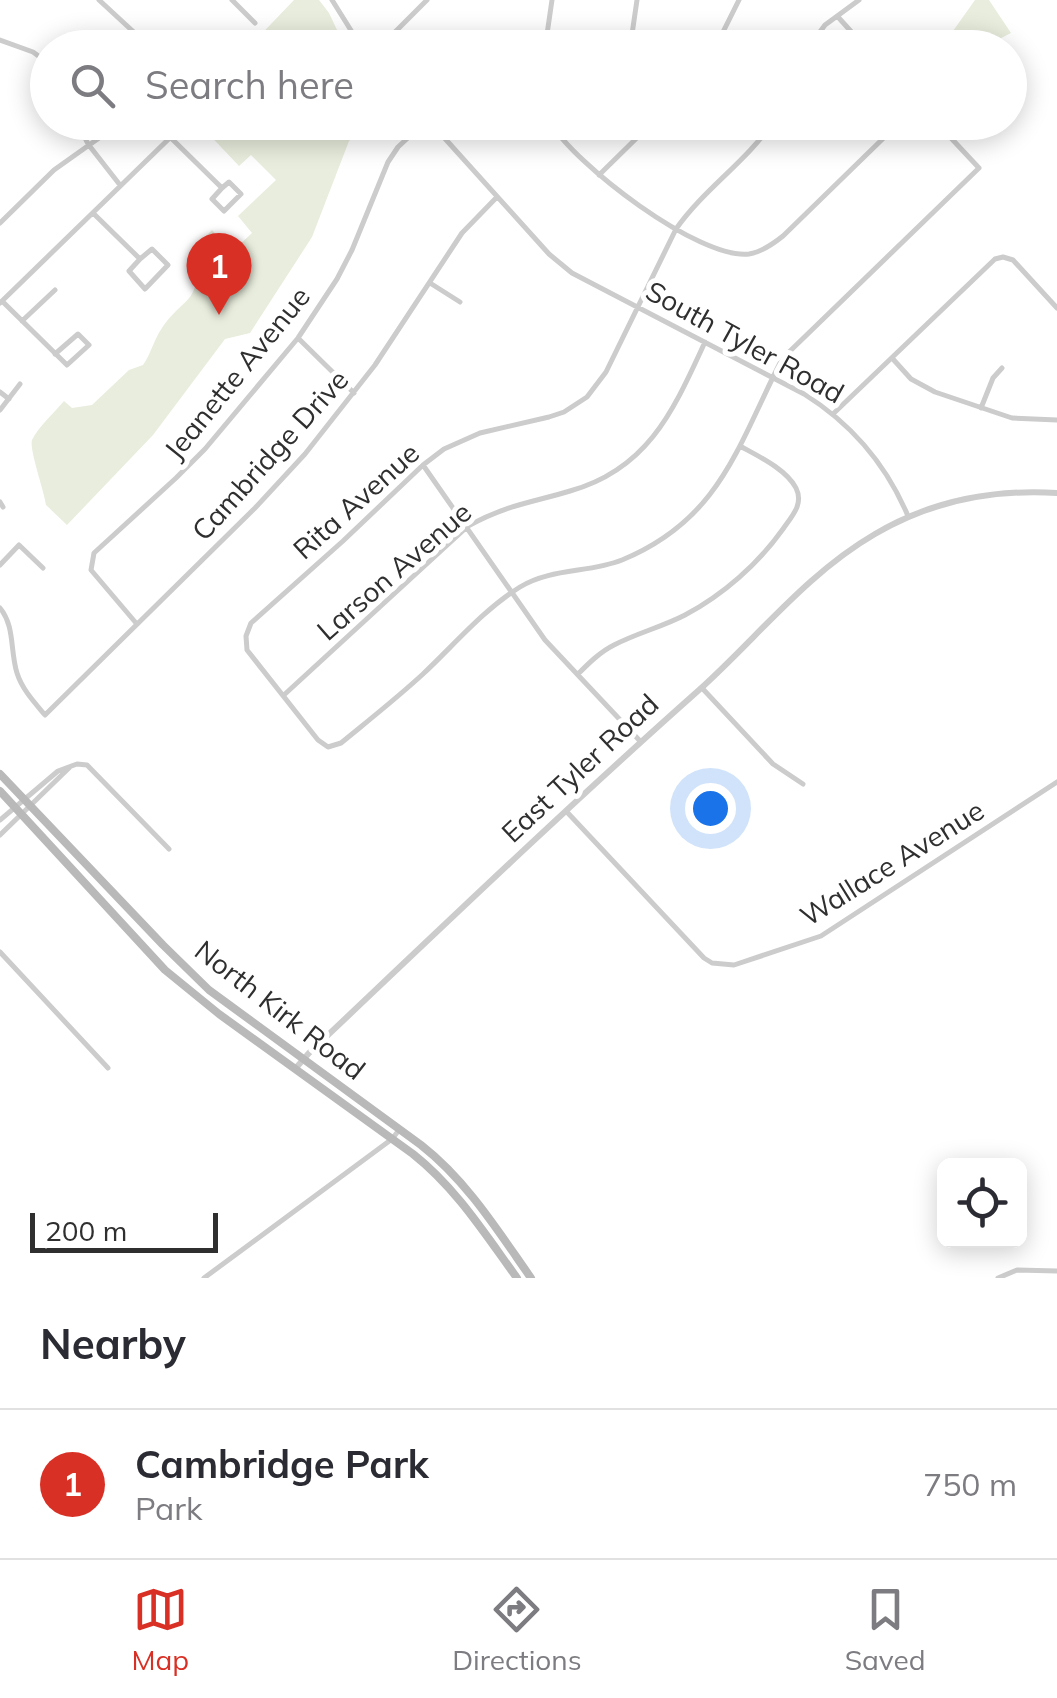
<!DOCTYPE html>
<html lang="en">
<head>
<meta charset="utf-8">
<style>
	body { margin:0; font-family:Mulish,sans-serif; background:#f2f2f3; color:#2b2b33 }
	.controls { position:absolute; right:30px; bottom:30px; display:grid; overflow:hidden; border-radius:15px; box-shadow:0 5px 25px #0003 }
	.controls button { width:90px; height:90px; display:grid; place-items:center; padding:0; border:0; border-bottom:2px solid #e1e1e2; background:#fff; color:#2b2b33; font:50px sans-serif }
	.scale { position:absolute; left:30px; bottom:25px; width:188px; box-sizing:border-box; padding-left:10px; border:5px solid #2f2f2f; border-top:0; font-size:28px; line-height:35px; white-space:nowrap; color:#2f2f2f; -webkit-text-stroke:8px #fff; paint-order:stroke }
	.you { position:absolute; left:710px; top:808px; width:35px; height:35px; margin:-25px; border:8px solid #fff; border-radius:50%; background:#1a73e8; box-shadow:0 0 0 15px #1a73e833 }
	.badge { display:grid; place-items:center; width:65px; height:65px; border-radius:50%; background:#d93025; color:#fff; font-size:32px; font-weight:700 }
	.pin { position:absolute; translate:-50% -82px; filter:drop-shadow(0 2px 5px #0008) }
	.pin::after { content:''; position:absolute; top:52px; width:35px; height:30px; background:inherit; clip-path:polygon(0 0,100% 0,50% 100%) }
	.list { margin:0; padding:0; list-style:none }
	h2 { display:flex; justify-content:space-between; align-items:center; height:130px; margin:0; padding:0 40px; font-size:42px }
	h2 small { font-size:32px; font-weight:400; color:#7c7c81 }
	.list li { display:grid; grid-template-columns:65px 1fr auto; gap:30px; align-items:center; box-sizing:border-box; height:150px; padding:0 40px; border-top:2px solid #e1e1e2 }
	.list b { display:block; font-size:38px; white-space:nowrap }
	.list p { margin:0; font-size:32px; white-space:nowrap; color:#7c7c81 }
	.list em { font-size:32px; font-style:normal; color:#7c7c81 }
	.icon { flex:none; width:55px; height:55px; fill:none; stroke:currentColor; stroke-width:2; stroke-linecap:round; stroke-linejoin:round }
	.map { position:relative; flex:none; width:1057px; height:1278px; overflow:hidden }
	.search { position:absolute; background:#fff; box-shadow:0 5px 25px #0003; left:30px; right:30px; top:30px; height:110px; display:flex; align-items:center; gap:25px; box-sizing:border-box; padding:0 35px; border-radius:55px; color:#7c7c81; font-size:38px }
	.sheet { height:280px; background:#fff }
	nav { display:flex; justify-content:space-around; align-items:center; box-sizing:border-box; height:140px; border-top:2px solid #e1e1e2; background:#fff; font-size:28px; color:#7c7c81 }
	nav a { display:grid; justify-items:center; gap:5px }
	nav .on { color:#d93025 }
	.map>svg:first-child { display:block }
	.green { fill:#e8eddd }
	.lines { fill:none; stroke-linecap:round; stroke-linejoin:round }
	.minor { stroke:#ccc; stroke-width:5 }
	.tertiary { stroke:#ccc; stroke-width:6 }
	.secondary { stroke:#b9b9b9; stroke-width:8 }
	.labels { text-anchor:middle; stroke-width:10; stroke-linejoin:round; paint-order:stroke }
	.street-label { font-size:28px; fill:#2f2f2f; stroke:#fff }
</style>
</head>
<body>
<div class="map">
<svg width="1057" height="1278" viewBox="0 0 1057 1278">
	<rect width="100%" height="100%" fill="#fff"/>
	<path class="green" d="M294,0H319L329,13L345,47H249Z
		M975,0H989L1011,33C993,43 978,46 960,37L963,47H931L954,33L953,31Z
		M224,122L368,123L349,141L312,237L250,333L225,339L153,435L67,525L46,505C44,490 29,449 32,440C39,426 54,413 64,401L72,408L92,405L129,370L143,365C151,354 154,339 162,328C185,295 197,307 199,258L192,250L212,230L232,252L252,233L238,216L276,180L251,155L239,166L202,127Z"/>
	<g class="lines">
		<path class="minor" d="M99,0L151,48
			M232,0L255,23
			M332,0L362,48
			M838,17L866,48
			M0,40L33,52L48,63
			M379,48L427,0
			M503,48C516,39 530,39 546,39
			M545,48L552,0
			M630,48L637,0
			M715,48L739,0
			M808,48L825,25L859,0
			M77,122L88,144L120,185
			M430,122L549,254L572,273L804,394C852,424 886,464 908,516
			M550,122C574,164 699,260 749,254C762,252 773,244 783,236L900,122
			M773,122C746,162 704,189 676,229L606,372L587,397L564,412L549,417L480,433L444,449L423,465L343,541L251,623L246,636L247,650L318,740L328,747L341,743C369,720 397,698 423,674C454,645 483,610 520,587C551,568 589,573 622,560C719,520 737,448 780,363L788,353L979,168L936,122
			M170,137L222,188L212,199L224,211L241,194L229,182L222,188
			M599,175L653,122
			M93,213L140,259L129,271L145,289L168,265L152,249L140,259
			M0,223L54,170L99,138L110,122
			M430,283L460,302
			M2,301L67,365L89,345L78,334L55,354
			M0,303L180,128L189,122
			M22,321L55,290
			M299,339L354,393
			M892,358L911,379L935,392L1012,418L1057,420
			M0,392L9,399
			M981,408L993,378L1002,368
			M0,410L20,384
			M834,413L995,259L1003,257L1013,260L1057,308
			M423,465L545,640L640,741
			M0,502L3,507
			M0,565L19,545L43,568
			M0,608C15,626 10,651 17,673C22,689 34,702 45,715L255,508L305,454L375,365L462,233L496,198
			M136,623L91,570L94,553L176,478L205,449L298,338L337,279L352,250L388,162L398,147L425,122
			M578,674C589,663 600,652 614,645C637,633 662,627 685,615C723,595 758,564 783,529C792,516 804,504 796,488C786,469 758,456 740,446
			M702,688L773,764L803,784
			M285,694L468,526C506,505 530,503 570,491C649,469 674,409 705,342
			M566,811L704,958L712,963L734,965L821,936L1057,782
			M0,820L58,771L77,764L87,765L169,849
			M0,835L70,767
			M0,952L108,1068
			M204,1278L392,1139L399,1130
			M998,1278L1017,1270L1057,1271"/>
		<path class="tertiary" d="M295,1069L309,1053C438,931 566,808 699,690C757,638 806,574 875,534C931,501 992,489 1057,493"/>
		<path class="secondary" d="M0,774L163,945L209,990L421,1145C467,1181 498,1231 531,1278
			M0,791L165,970L219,1014L413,1154C456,1188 485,1234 517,1278"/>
	</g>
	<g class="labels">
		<g class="street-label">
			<text transform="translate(745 342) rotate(29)" y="10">South Tyler Road</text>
			<text transform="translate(237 373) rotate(-51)" y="10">Jeanette Avenue</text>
			<text transform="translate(270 455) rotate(-48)" y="10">Cambridge Drive</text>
			<text transform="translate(356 501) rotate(-42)" y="10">Rita Avenue</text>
			<text transform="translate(394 571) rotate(-41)" y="10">Larson Avenue</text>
			<text transform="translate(580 768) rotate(-43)" y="10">East Tyler Road</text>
			<text transform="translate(892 863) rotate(-32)" y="10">Wallace Avenue</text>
			<text transform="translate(280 1010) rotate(38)" y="10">North Kirk Road</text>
		</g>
	</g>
</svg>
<div class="controls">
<button><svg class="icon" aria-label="locate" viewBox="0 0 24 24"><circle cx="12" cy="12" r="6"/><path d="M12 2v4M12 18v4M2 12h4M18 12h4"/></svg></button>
</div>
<div class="scale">200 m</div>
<div class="you"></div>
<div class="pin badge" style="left:219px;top:315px">1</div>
<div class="search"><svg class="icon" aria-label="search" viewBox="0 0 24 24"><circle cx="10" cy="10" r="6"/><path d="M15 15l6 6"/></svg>Search here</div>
</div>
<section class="sheet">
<h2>Nearby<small></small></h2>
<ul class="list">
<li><span class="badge">1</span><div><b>Cambridge Park</b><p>Park</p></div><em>750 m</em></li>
</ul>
</section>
<nav>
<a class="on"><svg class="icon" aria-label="map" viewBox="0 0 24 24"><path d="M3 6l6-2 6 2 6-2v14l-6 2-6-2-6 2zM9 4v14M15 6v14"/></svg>Map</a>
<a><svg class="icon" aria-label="directions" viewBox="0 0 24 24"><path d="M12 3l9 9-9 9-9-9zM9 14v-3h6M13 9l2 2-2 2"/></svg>Directions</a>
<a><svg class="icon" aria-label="saved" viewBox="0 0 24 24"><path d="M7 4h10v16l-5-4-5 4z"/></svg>Saved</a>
</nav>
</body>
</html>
